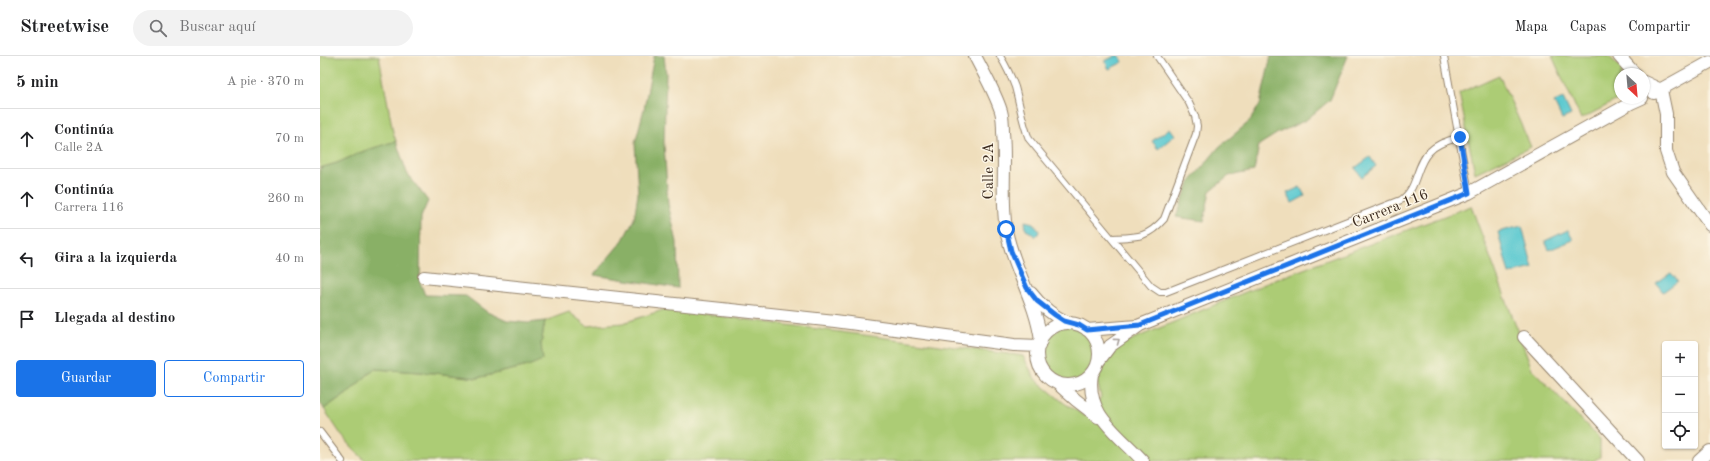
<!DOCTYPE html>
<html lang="es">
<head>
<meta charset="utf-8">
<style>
	body { margin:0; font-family:"Old Standard TT",serif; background:#f2f2f2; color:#202124 }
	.controls { position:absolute; right:12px; bottom:12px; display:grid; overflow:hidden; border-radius:4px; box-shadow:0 1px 3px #0004 }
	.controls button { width:36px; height:36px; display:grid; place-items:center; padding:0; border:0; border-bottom:1px solid #e0e0e0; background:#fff; color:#202124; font:20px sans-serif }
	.compass { position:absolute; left:1294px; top:12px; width:36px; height:36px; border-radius:50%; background:#fff; box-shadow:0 1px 3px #0004; rotate:154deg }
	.stop { position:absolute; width:12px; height:12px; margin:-9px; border:3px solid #1a73e8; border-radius:50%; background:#fff }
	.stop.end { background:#1a73e8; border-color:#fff; box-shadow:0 1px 4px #0008 }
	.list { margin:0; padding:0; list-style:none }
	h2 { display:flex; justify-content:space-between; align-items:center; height:52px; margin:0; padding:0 16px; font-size:17px }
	h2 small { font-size:13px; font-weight:400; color:#757577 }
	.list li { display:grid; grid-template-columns:26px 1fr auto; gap:12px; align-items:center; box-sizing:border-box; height:60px; padding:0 16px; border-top:1px solid #e0e0e0 }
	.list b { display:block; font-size:15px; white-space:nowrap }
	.list p { margin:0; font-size:13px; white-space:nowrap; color:#757577 }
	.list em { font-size:13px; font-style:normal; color:#757577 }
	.actions { display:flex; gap:8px; padding:12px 16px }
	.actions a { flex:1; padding:9px 0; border:1px solid #1a73e8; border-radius:4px; text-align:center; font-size:14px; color:#1a73e8 }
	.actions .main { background:#1a73e8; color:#fff }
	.icon { flex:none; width:22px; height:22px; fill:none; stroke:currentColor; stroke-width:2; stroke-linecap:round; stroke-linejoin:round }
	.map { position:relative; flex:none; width:1390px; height:405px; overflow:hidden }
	header { display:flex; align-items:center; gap:24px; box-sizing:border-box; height:56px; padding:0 20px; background:#fff; border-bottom:1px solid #e0e0e0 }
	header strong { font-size:19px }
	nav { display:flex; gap:22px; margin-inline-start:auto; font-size:14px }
	.search { width:280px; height:36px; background:#f2f2f2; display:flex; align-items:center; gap:10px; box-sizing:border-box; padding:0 14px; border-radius:22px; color:#757577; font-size:15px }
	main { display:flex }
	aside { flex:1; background:#fff }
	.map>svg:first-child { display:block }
	.green { fill:#accc74; stroke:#747b49 }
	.forest { fill:#89b066; stroke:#626d42 }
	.water { fill:#5bc9d0; stroke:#4b7a77 }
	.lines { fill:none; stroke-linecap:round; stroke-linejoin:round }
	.service-casing { stroke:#95846d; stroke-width:8 }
	.minor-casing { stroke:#95846d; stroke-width:14 }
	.service { stroke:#fff; stroke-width:6 }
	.minor { stroke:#fff; stroke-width:12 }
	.oneway { stroke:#a79f9a }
	.route { stroke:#1a73e8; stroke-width:5 }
	.labels { text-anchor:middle; stroke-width:3; stroke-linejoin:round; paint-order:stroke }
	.street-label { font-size:15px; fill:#3b2a1e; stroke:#fcf5e5 }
</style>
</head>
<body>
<header>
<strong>Streetwise</strong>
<div class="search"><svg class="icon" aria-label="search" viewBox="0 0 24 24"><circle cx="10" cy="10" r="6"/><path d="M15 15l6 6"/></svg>Buscar aquí</div>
<nav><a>Mapa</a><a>Capas</a><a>Compartir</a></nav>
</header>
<main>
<aside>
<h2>5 min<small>A pie · 370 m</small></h2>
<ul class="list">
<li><svg class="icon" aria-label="ahead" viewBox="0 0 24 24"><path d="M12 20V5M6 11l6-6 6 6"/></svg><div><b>Continúa</b><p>Calle 2A</p></div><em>70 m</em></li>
<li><svg class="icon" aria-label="ahead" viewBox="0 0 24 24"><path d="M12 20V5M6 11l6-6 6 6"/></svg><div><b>Continúa</b><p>Carrera 116</p></div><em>260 m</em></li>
<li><svg class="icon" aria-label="left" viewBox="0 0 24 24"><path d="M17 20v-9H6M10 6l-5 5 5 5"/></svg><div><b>Gira a la izquierda</b></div><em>40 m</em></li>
<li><svg class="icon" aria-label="arrive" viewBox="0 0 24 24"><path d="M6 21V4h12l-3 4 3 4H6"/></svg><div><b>Llegada al destino</b></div></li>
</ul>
<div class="actions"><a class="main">Guardar</a><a>Compartir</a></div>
</aside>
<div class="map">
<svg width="1390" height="405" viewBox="0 0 1390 405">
	<rect width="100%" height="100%" fill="#fcf5e5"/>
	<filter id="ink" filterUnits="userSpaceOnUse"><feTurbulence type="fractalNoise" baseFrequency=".025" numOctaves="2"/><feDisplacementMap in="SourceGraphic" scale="8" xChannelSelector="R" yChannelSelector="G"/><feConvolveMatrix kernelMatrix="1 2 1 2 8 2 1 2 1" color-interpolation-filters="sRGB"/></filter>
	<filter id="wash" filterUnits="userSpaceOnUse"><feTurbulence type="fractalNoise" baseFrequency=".012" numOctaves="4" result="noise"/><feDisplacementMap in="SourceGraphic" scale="16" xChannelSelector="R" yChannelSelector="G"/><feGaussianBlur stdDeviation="0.9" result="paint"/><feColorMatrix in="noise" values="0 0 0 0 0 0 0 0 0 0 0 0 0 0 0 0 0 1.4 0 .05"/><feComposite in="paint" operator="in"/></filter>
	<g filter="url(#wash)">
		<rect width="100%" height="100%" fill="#efdebc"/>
		<path class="green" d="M0,0H59L73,76L76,85L44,95L17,107L0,112Z
			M1232,0H1288L1309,18H1300V42H1301L1261,63Z
			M1179,19L1211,91L1155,117L1139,37Z
			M1151,150L1212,313L1280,383V401L1273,405H45L22,380L4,353L31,334L54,313L115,317L157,322L208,310L221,288L225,265L249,256L267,270L303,267L346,253L703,300L715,323L744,347L765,360L781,341L777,325L786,306L799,289L952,225Z
			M717 298a31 31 0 1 1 62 0a31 31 0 1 1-62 0Z"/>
		<path class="forest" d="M334,0H344L346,18L344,88L348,148L357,186L358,232L274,219L303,184L314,163L318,138L315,87L324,53Z
			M951,0H1028L1010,44L986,64L958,77L939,89L934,115L909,120L890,135L884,165L856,161L869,127L899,91L929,66L940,48Z
			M76,85L87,117L108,145L101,161L100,226L105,239L146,240L167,256L187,265L208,267L225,265L221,288L223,304L208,310L157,322L115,317L54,313L31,334L4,353L0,346V112L17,107L44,95Z"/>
		<path class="water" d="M795,0H800L803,6L789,13L785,5Z
			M1243,42L1251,59L1242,63L1234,46Z
			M850,72L855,79L838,93L832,85Z
			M1050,101L1056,110L1042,121L1035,112Z
			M980,131L985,140L972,147L967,137Z
			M705,165L713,167L719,175L718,178L715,181L712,177L706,174Z
			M1202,170L1213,212L1189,218L1178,176Z
			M1248,174L1253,184L1229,194L1225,185Z
			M1351,217L1358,225L1343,236L1336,227Z"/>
	</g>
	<g filter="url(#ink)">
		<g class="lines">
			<defs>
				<path id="service" d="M680,0C686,10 691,20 695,31C700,49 702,66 709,83L831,230L840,236H846L1081,144C1098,133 1095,110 1109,96C1117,87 1129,85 1140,81
					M1124,0L1149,137
					M793,182C818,181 827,182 844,163L876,78L877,70L875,60L869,47L837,0
					M0,376L22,405"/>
				<path id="minor" d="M655,0C664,18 675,36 681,55C683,62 683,69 683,76C686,109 681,142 686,174C693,212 716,245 721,285
					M1299,0L1315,18
					M1324,26L1341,34L1346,58V95L1353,116L1390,169
					M1334,37L1390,6
					M104,221L515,265L694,289L719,290
					M711,237C720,249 735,262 750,267
					M717 298a31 31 0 1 1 62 0a31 31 0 1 1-62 0Z
					M767,274L817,270
					M1204,281L1318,405
					M778,306L790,290L820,269L1149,137L1311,47L1322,42
					M772,318C765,359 799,378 823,405
					M737,327L756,344L778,361
					M1379,405L1390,395"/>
			</defs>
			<use href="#service" class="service-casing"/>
			<use href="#minor" class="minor-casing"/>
			<use href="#service" class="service"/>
			<use href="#minor" class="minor"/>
		</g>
		<defs><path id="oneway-chevron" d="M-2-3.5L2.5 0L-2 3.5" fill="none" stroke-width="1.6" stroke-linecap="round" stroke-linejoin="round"/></defs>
		<use class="oneway" href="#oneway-chevron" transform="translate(797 285) rotate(-36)"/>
	</g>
	<g class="lines" filter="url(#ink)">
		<path class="route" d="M686,173L691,195L707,232L717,245L735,259L744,265L759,269L767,274L820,269L1149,137L1140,81"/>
	</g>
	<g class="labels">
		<g class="street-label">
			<text transform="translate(668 115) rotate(-90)" y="5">Calle 2A</text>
			<text transform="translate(1070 152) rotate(-22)" y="5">Carrera 116</text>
		</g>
	</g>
</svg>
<div class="controls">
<button>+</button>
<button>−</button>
<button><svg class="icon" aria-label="locate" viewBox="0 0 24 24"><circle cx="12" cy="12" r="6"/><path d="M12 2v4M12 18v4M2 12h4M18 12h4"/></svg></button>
</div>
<svg class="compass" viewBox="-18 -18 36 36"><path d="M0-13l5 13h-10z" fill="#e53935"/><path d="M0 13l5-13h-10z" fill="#757577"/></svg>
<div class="stop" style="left:686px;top:173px"></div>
<div class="stop end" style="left:1140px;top:81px"></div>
</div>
</main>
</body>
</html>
